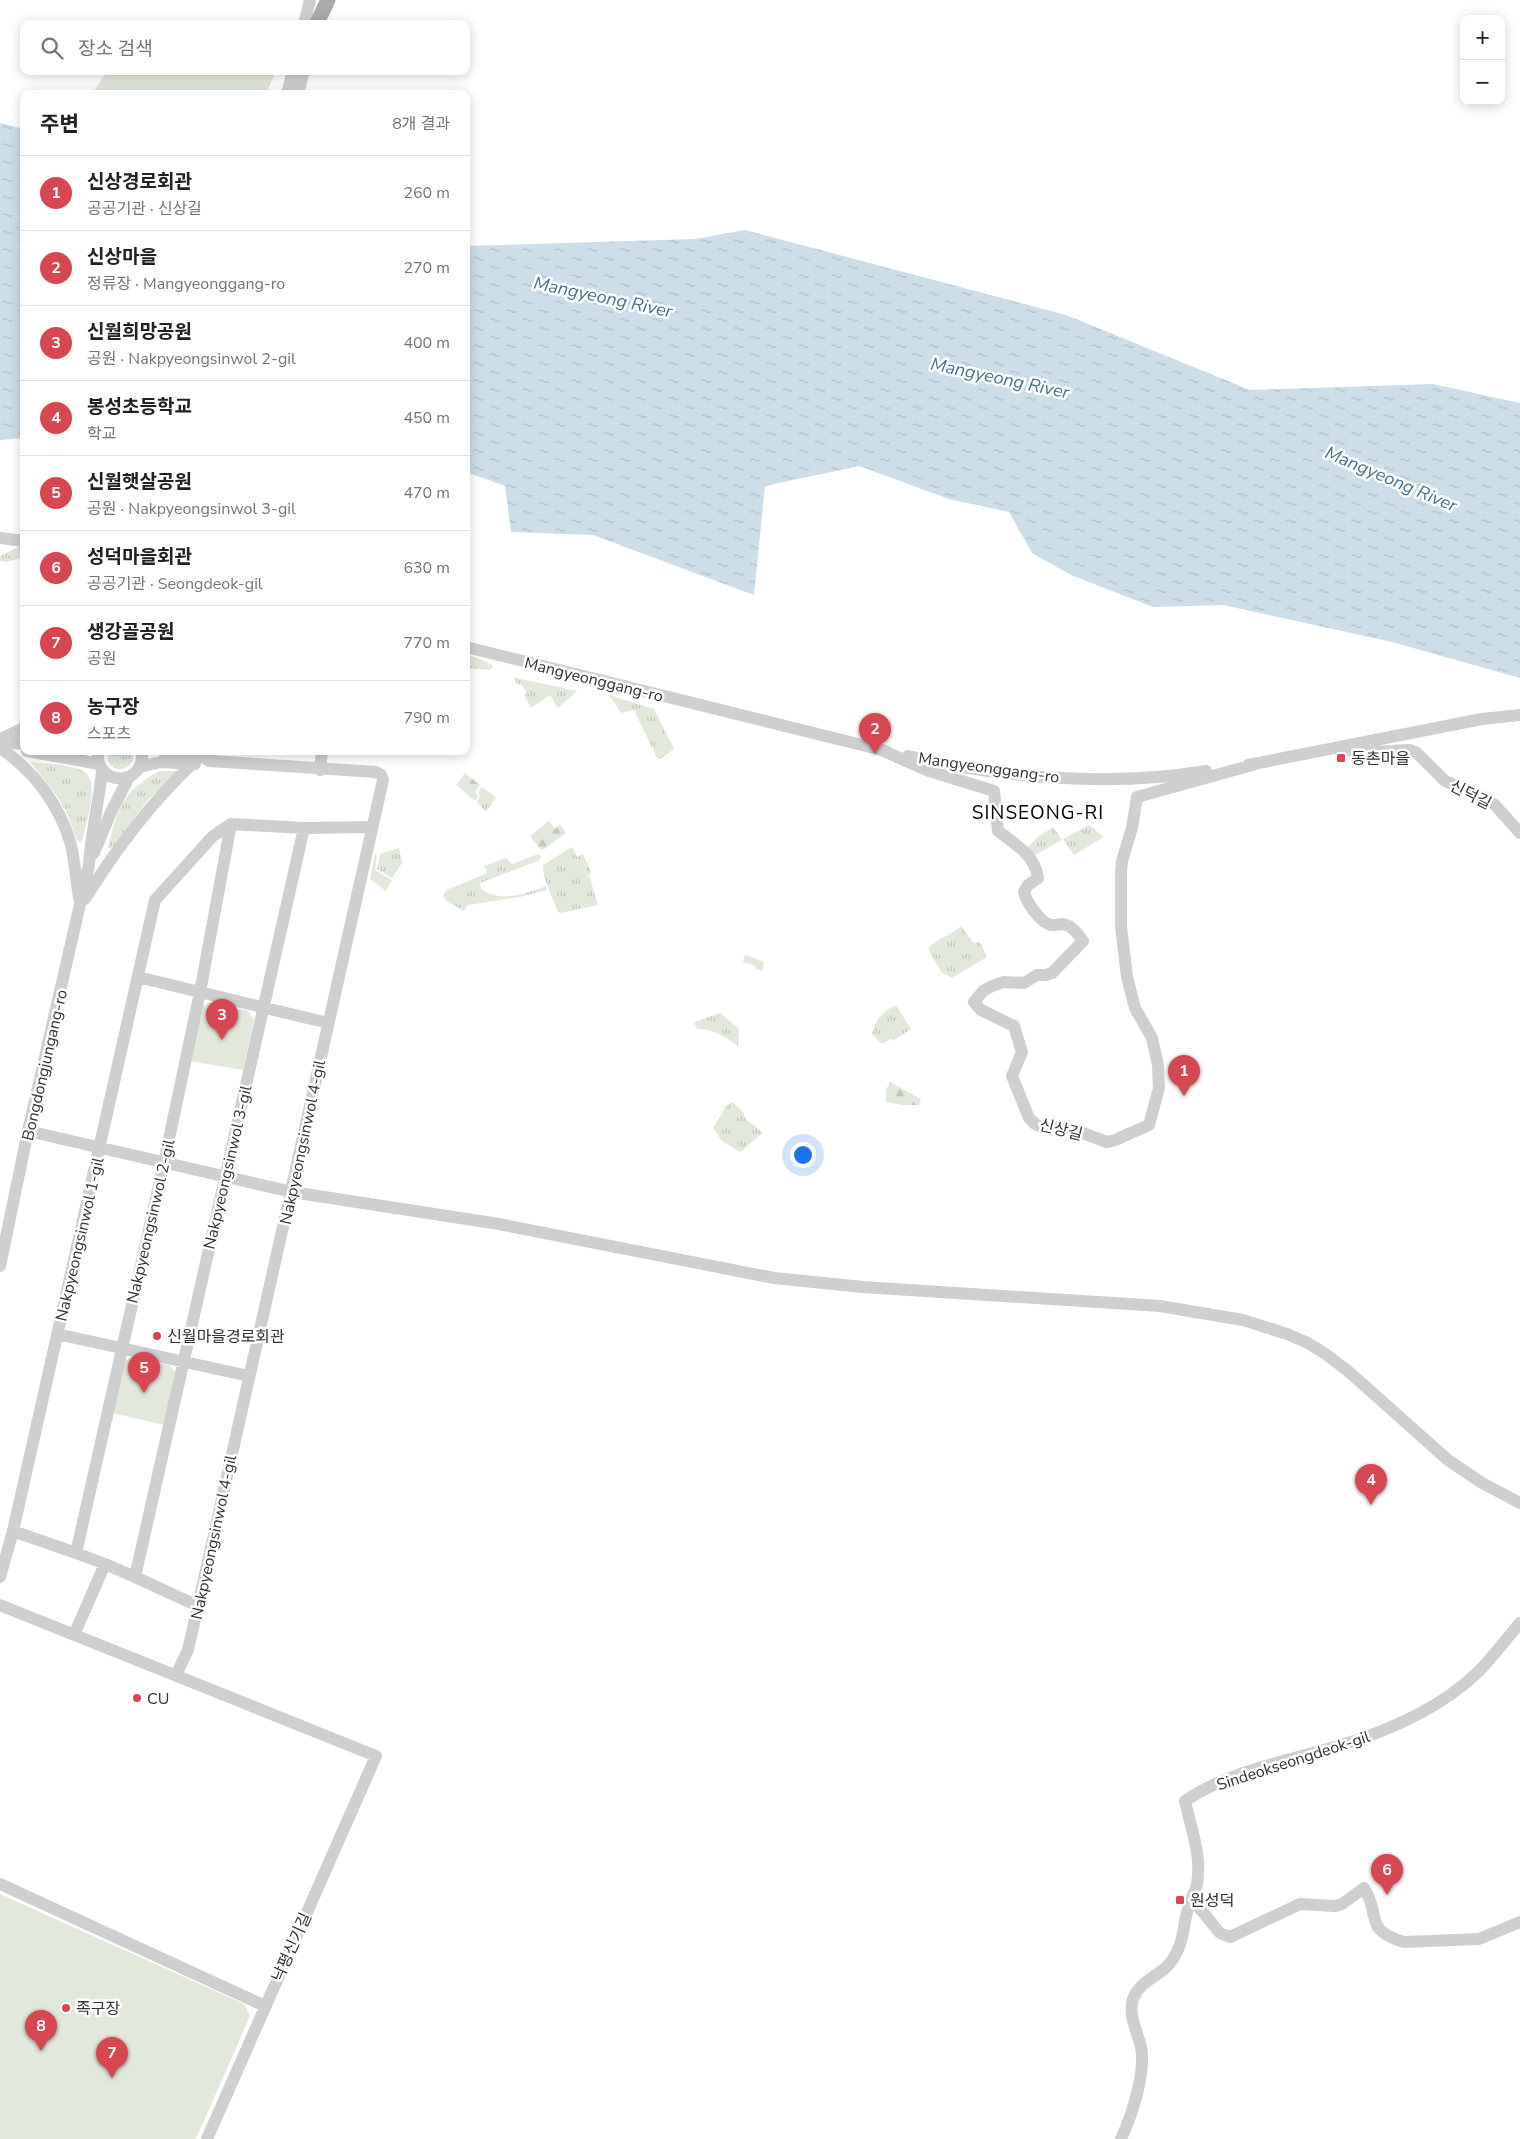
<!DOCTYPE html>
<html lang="ko">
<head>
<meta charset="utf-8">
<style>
	body { margin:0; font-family:"Nunito Sans","Noto Sans KR",sans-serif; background:#f6f6f6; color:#202124 }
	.controls { position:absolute; right:15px; top:15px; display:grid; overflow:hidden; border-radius:10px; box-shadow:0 2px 12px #0003 }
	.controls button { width:45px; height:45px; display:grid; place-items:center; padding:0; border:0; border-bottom:1px solid #e0e0e0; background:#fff; color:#202124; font:25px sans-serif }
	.you { position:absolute; left:802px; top:1154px; width:18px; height:18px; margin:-12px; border:4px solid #fff; border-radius:50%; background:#1a73e8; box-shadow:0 0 0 8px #1a73e833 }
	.badge { display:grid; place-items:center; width:32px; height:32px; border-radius:50%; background:#d64752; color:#fff; font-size:16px; font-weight:700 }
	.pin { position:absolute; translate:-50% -41px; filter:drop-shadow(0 1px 2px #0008) }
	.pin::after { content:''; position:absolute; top:26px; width:18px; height:15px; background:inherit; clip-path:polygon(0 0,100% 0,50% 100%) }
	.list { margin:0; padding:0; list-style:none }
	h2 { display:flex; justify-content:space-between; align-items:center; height:65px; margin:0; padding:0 20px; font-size:21px }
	h2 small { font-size:16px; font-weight:400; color:#757577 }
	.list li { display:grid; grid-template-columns:32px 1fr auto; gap:15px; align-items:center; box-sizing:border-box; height:75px; padding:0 20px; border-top:1px solid #e0e0e0 }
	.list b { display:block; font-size:19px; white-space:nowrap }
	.list p { margin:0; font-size:16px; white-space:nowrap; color:#757577 }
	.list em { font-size:16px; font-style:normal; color:#757577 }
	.icon { flex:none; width:28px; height:28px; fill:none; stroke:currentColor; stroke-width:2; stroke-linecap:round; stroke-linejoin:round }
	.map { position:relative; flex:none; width:1520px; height:2139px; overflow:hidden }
	.search { position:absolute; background:#fff; box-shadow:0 2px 12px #0003; left:20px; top:20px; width:450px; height:55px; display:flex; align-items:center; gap:12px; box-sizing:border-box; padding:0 18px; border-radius:10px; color:#757577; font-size:19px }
	.panel { position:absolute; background:#fff; box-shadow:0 2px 12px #0003; left:20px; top:90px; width:450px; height:665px; border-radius:10px }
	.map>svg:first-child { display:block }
	.grass { fill:url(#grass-tufts) }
	.forest { fill:url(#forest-firs) }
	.green { fill:#e2e8dc }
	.water { fill:url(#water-ripples) }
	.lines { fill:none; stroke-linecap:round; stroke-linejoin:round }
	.minor { stroke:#cfcfcf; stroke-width:12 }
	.major { stroke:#aaa; stroke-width:15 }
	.poi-dot { fill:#d64752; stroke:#fff; stroke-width:2 }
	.labels { text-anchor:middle; stroke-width:5; stroke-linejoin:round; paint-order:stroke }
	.street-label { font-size:16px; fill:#323232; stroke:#fff }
	.poi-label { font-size:16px; fill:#323232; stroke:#fff; text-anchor:start }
	.water-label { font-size:18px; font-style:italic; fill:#46728d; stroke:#fff }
	.quarter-label { font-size:19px; letter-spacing:1px; fill:#000; stroke:#fff }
</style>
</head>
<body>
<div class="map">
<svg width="1520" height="2139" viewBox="0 0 1520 2139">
	<defs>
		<pattern id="grass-tufts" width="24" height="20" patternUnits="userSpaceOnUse" patternTransform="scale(1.25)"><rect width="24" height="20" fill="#e2e8dc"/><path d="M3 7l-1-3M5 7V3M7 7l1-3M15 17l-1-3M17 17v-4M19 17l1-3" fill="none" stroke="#c2c7bd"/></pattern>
		<pattern id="forest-firs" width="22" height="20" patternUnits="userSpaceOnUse" patternTransform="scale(1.25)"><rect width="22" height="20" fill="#e2e8dc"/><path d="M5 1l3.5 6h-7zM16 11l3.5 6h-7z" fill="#c2c7bd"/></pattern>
		<pattern id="water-ripples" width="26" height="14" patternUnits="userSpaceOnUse" patternTransform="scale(1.25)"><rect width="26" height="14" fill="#cddee8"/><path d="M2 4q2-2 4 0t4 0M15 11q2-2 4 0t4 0" fill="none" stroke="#b0bfc7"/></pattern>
	</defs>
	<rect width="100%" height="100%" fill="#fff"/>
	<path class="grass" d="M20,546L24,547V557L7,562L0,561V556Z
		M466,655L478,658L492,665L493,668L489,670L466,668Z
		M514,678H516L577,691L558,708L550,695L531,708L524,695L527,693L521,684L518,685Z
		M609,695L654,709L674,749L660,759L657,758L634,710L621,713Z
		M108,751H133V760C127,772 115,772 108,762Z
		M30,762C46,764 66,764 81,770C102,777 86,822 83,839L80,842L77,841L68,815L57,796Z
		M159,771H178L147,801L112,848H108C117,809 123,791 159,771Z
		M482,787L496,797L486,812L477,802L480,796L478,793Z
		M1089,825L1104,837L1074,855L1063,839Z
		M1053,827L1062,840L1033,856L1027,848L1039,836Z
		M572,847L577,857L583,854L591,872L589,875L598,905L561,913L558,912L544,877L543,865Z
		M399,848L402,863L392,878L377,869L380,854Z
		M375,853L377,855L375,870L392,880L386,891L370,879Z
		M538,854L541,856L540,860L480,883L481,889C501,903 525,894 546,886L547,890L520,897L468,905L464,911L445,900L444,895L447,890L487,873L484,866L506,858L512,864Z
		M961,926L974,943L980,942L987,957L952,978L941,972L928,948C938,938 950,936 961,926Z
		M745,955L764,962L762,971L755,968L756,966L743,962Z
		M896,1005L911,1029L894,1040L891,1039L882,1044L872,1034C875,1019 883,1011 896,1005Z
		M720,1013L739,1029L738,1046C725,1037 714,1029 697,1029L694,1022Z
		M733,1102L744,1113L745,1118L763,1133L740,1152L722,1141L713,1128L727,1105Z"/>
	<path class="forest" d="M465,773L480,785L475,792L478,796L475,801L456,785Z
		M549,821L555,829L560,824L566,833L543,850L540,849L530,836Z
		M890,1082L921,1099L919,1105H902L886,1102V1090Z"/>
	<path class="green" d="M107,71H276L266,94H92Z
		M210,1002L248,1011L254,1019L243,1070L190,1061L201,1008Z
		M131,1357L169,1365L176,1372L164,1425L112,1413L125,1361Z
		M0,1894L244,2004L250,2016L196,2139H0Z"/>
	<path class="water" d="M0,123L24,129V438L0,440Z
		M745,230L1066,315L1250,390L1433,384L1520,403V678L1392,642L1223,605L1153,607L1071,575L1032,553L1009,512L949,499L859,466L765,486L754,595L593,535L511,532L505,486L466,472V246L695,239Z"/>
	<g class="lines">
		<path class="minor" d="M304,24L310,0
			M287,94L293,71
			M298,94L304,71
			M0,538L24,541
			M466,647L886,751
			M0,739L24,728
			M0,747L13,743L24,744
			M0,748C34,771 60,805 71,845C75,862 76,880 79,898
			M879,749L929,771L994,791L998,831C1015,844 1035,855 1038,878L1028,885L1024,892C1026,902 1041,923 1051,925C1055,926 1058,924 1062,924C1072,925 1078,934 1083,941L1052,973L1046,975H1037L1024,983L1003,982L990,987L983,991L974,1002L981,1010L1014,1026L1022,1052L1012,1076L1029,1118L1035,1124L1041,1127H1066L1107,1142L1115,1140L1149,1125L1159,1088L1158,1065L1152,1038L1135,1008L1127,977L1121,926V872L1122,861L1132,828L1137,797L1256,764
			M1346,750L1371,752L1410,750L1417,753L1445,781L1484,797L1495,805L1520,833
			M27,751L99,764
			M98,751C94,786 145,789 142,751
			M163,751L201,756L209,761L376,772L381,775L383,780L198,1606L188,1650L176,1675
			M908,756C1001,778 1111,787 1206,771
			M1248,765L1482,719L1520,715
			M140,767L161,762L195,764
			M320,770L322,751
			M304,828L372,827
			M94,853L111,812L129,777
			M85,899C116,849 150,804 192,764
			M138,977L328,1023
			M28,1131L292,1192L499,1224L774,1278L863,1287L1160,1306L1243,1320L1287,1334L1308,1343L1327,1355L1348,1371L1448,1460L1482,1483L1520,1503
			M0,1266L28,1131L89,865C91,833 99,802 102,771
			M57,1334L249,1376
			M13,1531L76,1553L164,1163L200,992L231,824
			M76,1553L105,1564
			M0,1577L13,1531L155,900L213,836L231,824
			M135,1577L198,1606
			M0,1605L376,1756L207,2139
			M74,1635L105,1564L135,1577L304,828L231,824
			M0,1884L265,2006
			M1192,1899L1220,1933L1230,1937L1300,1904L1335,1906L1342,1904L1364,1888C1382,1916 1362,1929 1404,1942L1479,1939L1520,1922
			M1121,2139C1132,2115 1146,2073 1141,2047C1137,2030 1128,2016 1133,1999C1140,1979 1163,1976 1173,1959C1183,1944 1183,1929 1187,1912C1189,1902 1195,1893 1197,1884C1202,1856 1191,1828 1185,1801C1229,1771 1284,1762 1335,1747C1386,1732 1439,1710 1478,1672C1493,1657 1506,1639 1520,1623"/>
		<path class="major" d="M317,23L328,0"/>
	</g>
	<g class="poi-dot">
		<rect x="1336" y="753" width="10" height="10" rx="2.5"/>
		<circle cx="157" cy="1336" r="5"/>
		<circle cx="137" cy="1698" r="5"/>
		<rect x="1175" y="1895" width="10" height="10" rx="2.5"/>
		<circle cx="66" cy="2008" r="5"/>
	</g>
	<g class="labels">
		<g class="street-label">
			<text transform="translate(594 679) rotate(14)" y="6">Mangyeonggang-ro</text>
			<text transform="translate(989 767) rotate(8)" y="6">Mangyeonggang-ro</text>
			<text transform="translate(1471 794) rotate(27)" y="6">신덕길</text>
			<text transform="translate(44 1065) rotate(-77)" y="6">Bongdongjungang-ro</text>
			<text transform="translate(1061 1129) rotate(14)" y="6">신상길</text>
			<text transform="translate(302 1142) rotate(-78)" y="6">Nakpyeongsinwol 4-gil</text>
			<text transform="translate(227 1167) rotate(-77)" y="6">Nakpyeongsinwol 3-gil</text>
			<text transform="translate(150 1221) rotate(-77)" y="6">Nakpyeongsinwol 2-gil</text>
			<text transform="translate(79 1239) rotate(-77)" y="6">Nakpyeongsinwol 1-gil</text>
			<text transform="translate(213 1537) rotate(-78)" y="6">Nakpyeongsinwol 4-gil</text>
			<text transform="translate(1293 1760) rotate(-18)" y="6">Sindeokseongdeok-gil</text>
			<text transform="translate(291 1947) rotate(-66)" y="6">낙평신기길</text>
		</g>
		<g class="poi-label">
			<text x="1351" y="764">동촌마을</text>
			<text x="167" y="1342">신월마을경로회관</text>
			<text x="147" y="1704">CU</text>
			<text x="1190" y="1906">원성덕</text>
			<text x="76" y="2014">족구장</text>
		</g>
		<g class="water-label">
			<text transform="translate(603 297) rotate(12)" y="6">Mangyeong River</text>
			<text transform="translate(1000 378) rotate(12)" y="6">Mangyeong River</text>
			<text transform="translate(1391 479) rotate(23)" y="6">Mangyeong River</text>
		</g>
		<g class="quarter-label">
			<text x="1038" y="819">SINSEONG-RI</text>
		</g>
	</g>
</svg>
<div class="controls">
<button>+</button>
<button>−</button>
</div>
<div class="you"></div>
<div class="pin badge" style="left:1184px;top:1096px">1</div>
<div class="pin badge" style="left:875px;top:754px">2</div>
<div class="pin badge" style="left:222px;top:1040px">3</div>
<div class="pin badge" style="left:1371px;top:1505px">4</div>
<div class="pin badge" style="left:144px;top:1393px">5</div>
<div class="pin badge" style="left:1387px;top:1895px">6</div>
<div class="pin badge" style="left:112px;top:2078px">7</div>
<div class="pin badge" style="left:41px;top:2051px">8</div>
<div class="search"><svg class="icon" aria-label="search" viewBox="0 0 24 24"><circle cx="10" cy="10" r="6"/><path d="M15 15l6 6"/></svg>장소 검색</div>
<section class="panel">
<h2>주변<small>8개 결과</small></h2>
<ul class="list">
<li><span class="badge">1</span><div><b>신상경로회관</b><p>공공기관 · 신상길</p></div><em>260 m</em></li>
<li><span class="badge">2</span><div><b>신상마을</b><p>정류장 · Mangyeonggang-ro</p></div><em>270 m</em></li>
<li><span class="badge">3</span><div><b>신월희망공원</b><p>공원 · Nakpyeongsinwol 2-gil</p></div><em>400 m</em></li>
<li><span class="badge">4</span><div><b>봉성초등학교</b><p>학교</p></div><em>450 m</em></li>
<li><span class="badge">5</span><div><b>신월햇살공원</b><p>공원 · Nakpyeongsinwol 3-gil</p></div><em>470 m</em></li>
<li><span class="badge">6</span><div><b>성덕마을회관</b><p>공공기관 · Seongdeok-gil</p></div><em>630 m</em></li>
<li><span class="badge">7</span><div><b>생강골공원</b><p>공원</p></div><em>770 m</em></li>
<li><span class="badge">8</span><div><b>농구장</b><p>스포츠</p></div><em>790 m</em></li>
</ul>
</section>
</div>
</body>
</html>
